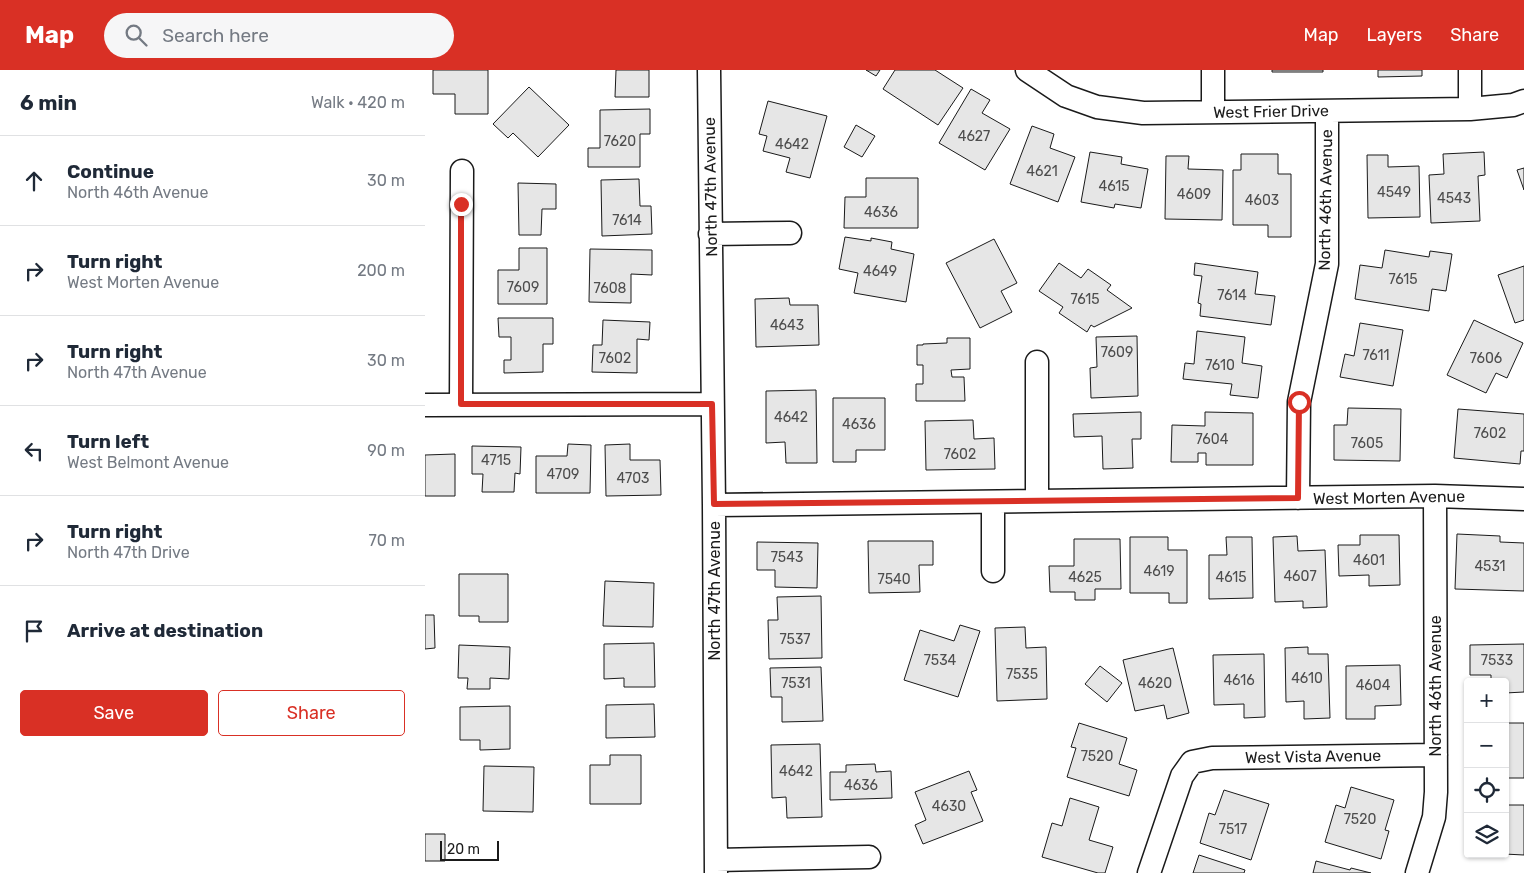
<!DOCTYPE html>
<html lang="en">
<head>
<meta charset="utf-8">
<style>
	body { margin:0; font-family:Rubik,sans-serif; background:#f6f6f7; color:#1f2937 }
	.controls { position:absolute; right:15px; bottom:15px; display:grid; overflow:hidden; border-radius:5px; box-shadow:0 1px 4px #0004 }
	.controls button { width:45px; height:45px; display:grid; place-items:center; padding:0; border:0; border-bottom:1px solid #e0e1e3; background:#fff; color:#1f2937; font:25px sans-serif }
	.scale { position:absolute; left:15px; bottom:12px; width:59px; box-sizing:border-box; padding-left:5px; border:2px solid #1a1a1a; border-top:0; font-size:14px; line-height:18px; white-space:nowrap; color:#1a1a1a; -webkit-text-stroke:4px #fff; paint-order:stroke }
	.stop { position:absolute; width:15px; height:15px; margin:-11px; border:4px solid #d93025; border-radius:50%; background:#fff }
	.stop.end { background:#d93025; border-color:#fff; box-shadow:0 1px 5px #0008 }
	.list { margin:0; padding:0; list-style:none }
	h2 { display:flex; justify-content:space-between; align-items:center; height:65px; margin:0; padding:0 20px; font-size:21px }
	h2 small { font-size:16px; font-weight:400; color:#747a83 }
	.list li { display:grid; grid-template-columns:32px 1fr auto; gap:15px; align-items:center; box-sizing:border-box; height:90px; padding:0 20px; border-top:1px solid #e0e1e3 }
	.list b { display:block; font-size:19px; white-space:nowrap }
	.list p { margin:0; font-size:16px; white-space:nowrap; color:#747a83 }
	.list em { font-size:16px; font-style:normal; color:#747a83 }
	.actions { display:flex; gap:10px; padding:15px 20px }
	.actions a { flex:1; padding:11px 0; border:1px solid #d93025; border-radius:5px; text-align:center; font-size:18px; color:#d93025 }
	.actions .main { background:#d93025; color:#fff }
	.icon { flex:none; width:28px; height:28px; fill:none; stroke:currentColor; stroke-width:2; stroke-linecap:round; stroke-linejoin:round }
	.map { position:relative; flex:none; width:1099px; height:803px; overflow:hidden }
	header { display:flex; align-items:center; gap:30px; box-sizing:border-box; height:70px; padding:0 25px; background:#d93025; color:#fff }
	header strong { font-size:24px }
	nav { display:flex; gap:28px; margin-inline-start:auto; font-size:18px }
	.search { width:350px; height:45px; background:#f6f6f7; display:flex; align-items:center; gap:12px; box-sizing:border-box; padding:0 18px; border-radius:28px; color:#747a83; font-size:19px }
	main { display:flex }
	aside { flex:1; background:#fff }
	.map>svg:first-child { display:block }
	.building { fill:#e6e6e6; stroke:#1a1a1a }
	.lines { fill:none; stroke-linecap:round; stroke-linejoin:round }
	.minor-casing { stroke:#1a1a1a; stroke-width:25 }
	.minor { stroke:#fff; stroke-width:22 }
	.route { stroke:#d93025; stroke-width:6 }
	.labels { text-anchor:middle; stroke-width:4; stroke-linejoin:round; paint-order:stroke }
	.number-label { font-size:14px; fill:#4d4d4d }
	.street-label { font-size:16px; fill:#1a1a1a; stroke:#fff }
</style>
</head>
<body>
<header>
<strong>Map</strong>
<div class="search"><svg class="icon" aria-label="search" viewBox="0 0 24 24"><circle cx="10" cy="10" r="6"/><path d="M15 15l6 6"/></svg>Search here</div>
<nav><a>Map</a><a>Layers</a><a>Share</a></nav>
</header>
<main>
<aside>
<h2>6 min<small>Walk · 420 m</small></h2>
<ul class="list">
<li><svg class="icon" aria-label="ahead" viewBox="0 0 24 24"><path d="M12 20V5M6 11l6-6 6 6"/></svg><div><b>Continue</b><p>North 46th Avenue</p></div><em>30 m</em></li>
<li><svg class="icon" aria-label="right" viewBox="0 0 24 24"><path d="M7 20v-9h11M14 6l5 5-5 5"/></svg><div><b>Turn right</b><p>West Morten Avenue</p></div><em>200 m</em></li>
<li><svg class="icon" aria-label="right" viewBox="0 0 24 24"><path d="M7 20v-9h11M14 6l5 5-5 5"/></svg><div><b>Turn right</b><p>North 47th Avenue</p></div><em>30 m</em></li>
<li><svg class="icon" aria-label="left" viewBox="0 0 24 24"><path d="M17 20v-9H6M10 6l-5 5 5 5"/></svg><div><b>Turn left</b><p>West Belmont Avenue</p></div><em>90 m</em></li>
<li><svg class="icon" aria-label="right" viewBox="0 0 24 24"><path d="M7 20v-9h11M14 6l5 5-5 5"/></svg><div><b>Turn right</b><p>North 47th Drive</p></div><em>70 m</em></li>
<li><svg class="icon" aria-label="arrive" viewBox="0 0 24 24"><path d="M6 21V4h12l-3 4 3 4H6"/></svg><div><b>Arrive at destination</b></div></li>
</ul>
<div class="actions"><a class="main">Save</a><a>Share</a></div>
</aside>
<div class="map">
<svg width="1099" height="803" viewBox="0 0 1099 803">
	<rect width="100%" height="100%" fill="#fff"/>
	<path class="building" d="M8,0H63V44H30V24H8Z
		M191,0H224V27H190Z
		M441,0H455L451,6Z
		M470,0H510L538,18L513,55L458,19Z
		M847,0H898V2H847Z
		M953,0H997V6L953,7Z
		M104,17L144,55L113,87L88,63L83,68L68,54Z
		M546,19L565,30L557,43L585,59L560,100L514,73Z
		M343,31L402,46L385,108L361,102L365,88L338,81L342,66L334,64Z
		M225,39V64H215V97H163V78H175V40Z
		M431,55L450,66L437,87L419,77Z
		M607,56L629,64L625,78L650,87L633,132L585,114Z
		M665,82L697,87L696,94L723,99L716,138L690,134L689,138L656,132Z
		M1059,82L1060,105L1053,106L1055,151L1006,153L1004,105L1019,104L1018,84Z
		M816,84H853V104H866V167H843V155H808V100H816Z
		M942,85H963V97L994,96L995,147L943,148Z
		M741,86H764L763,99L798,100L797,150L740,149Z
		M1099,98V120L1092,100Z
		M441,108H493V158H419L420,127H441Z
		M214,109L215,136H226L227,164L177,166L176,110Z
		M93,113L131,114V139H117L116,165H94Z
		M420,167L446,171V168L467,172L466,179L489,184L481,232L429,223L433,203L414,199Z
		M569,169L592,213L576,221L587,242L555,258L521,193Z
		M94,178H122V234H73V200H94Z
		M165,179L227,180V205L206,204V233L164,232Z
		M960,180L1004,187L1005,181L1027,184L1021,221L1007,219L1004,241L930,229L935,195L957,198Z
		M634,193L656,208L663,199L686,215L682,220L707,238L669,257L666,255L662,262L634,243L638,237L614,221Z
		M770,193L833,202L830,224L850,226L846,255L775,246L776,234L773,233L777,206L769,205Z
		M1099,196V250L1090,253L1073,205Z
		M364,228L365,235H393L394,275L331,277L330,229Z
		M73,248H128V274H118V302L79,303V290H86V267H74Z
		M178,250L225,252L224,270L212,269V303L167,302L168,275H177Z
		M1049,250L1098,273L1082,308L1071,303L1061,323L1022,305Z
		M935,253L978,260L968,316L915,307L920,284L929,286Z
		M772,261L820,267L817,293L837,296L833,328L805,325L807,314L758,309L760,293L769,294Z
		M712,266L713,326L666,328L665,298L672,297L671,267Z
		M522,268H545V299L526,300L527,307H539L540,331H491V314H498V295H492V275H498V274L522,273Z
		M391,320L392,393H361L360,372L341,373V321Z
		M408,328H460V380H431V392H408Z
		M923,338L976,339L975,391L909,390V355H922Z
		M1033,339L1099,344V381H1096L1095,394L1029,388Z
		M716,342V369H707L708,398L678,399L677,366L649,367L648,344Z
		M780,342L828,343V395H781V383H773V392H746L747,355L780,356Z
		M548,350L549,369L569,368L570,399L501,400L500,351Z
		M143,374L166,375L165,423H111V386H142Z
		M205,374V390H235L236,425L181,426L180,375Z
		M47,376L96,377L95,404L90,403L89,422H57L58,404H47Z
		M30,384V426H0V385Z
		M1032,464L1075,466V472L1099,473V521L1030,519Z
		M935,465H974L975,515L944,516V505L914,506L913,475H935Z
		M872,466L873,481L900,480L902,537L878,538V531L850,532L848,467Z
		M705,467H743V480H762V533H744V523H705Z
		M801,467H827L828,528L784,529V485H802Z
		M649,469H695L696,519H670V530H650V522H625L624,496H649Z
		M443,471H508V495H494L495,522L444,523Z
		M332,472L393,473L392,518L350,517V500H332Z
		M34,504H83V552H54V546H34Z
		M180,511L229,513L228,557L178,556Z
		M396,526L397,588L344,589L343,550H353L352,527Z
		M0,545H9L10,578L0,579Z
		M535,555L555,561L533,627L479,610L495,560L529,571Z
		M600,557L601,578L621,577L622,629L572,631L570,558Z
		M229,573L230,617H199V608L179,609V574Z
		M1099,574V622L1080,623V612H1066V605H1045V575Z
		M34,575L85,577L84,609L65,608V619H42L43,608H33Z
		M883,577V584H903L905,648L879,649V631L861,632L860,578Z
		M748,578L764,643L742,649L739,635L710,641L698,590Z
		M839,584L840,647L819,648V634L789,635L788,585Z
		M975,595L976,635L950,636V649H921V596Z
		M675,596L697,613L682,632L660,614Z
		M396,597L398,651L357,652V627H346L345,598Z
		M229,634L230,667L181,668V635Z
		M85,636V679L55,680V670H35V637Z
		M654,653L702,668L694,694L712,700L704,726L642,707L651,678L646,677Z
		M1080,653H1099V708H1080Z
		M395,674L397,747L362,748L361,727L347,728L346,675Z
		M185,685H216V734H165V695H185Z
		M450,694L451,702L466,701L467,728L405,730V702H421V695Z
		M59,696L109,697L108,742L58,741Z
		M544,701L552,720L546,722L558,751L498,774L490,755L501,750L490,722Z
		M926,717L969,730L960,760L964,761L956,789L900,772L911,735L920,738Z
		M799,720L844,734L826,790L775,773L784,743L790,745Z
		M645,728L674,737L664,770L688,777L680,803H673L617,787L627,753L637,756Z
		M1080,735H1099V785L1079,784Z
		M0,764H20V791H0Z
		M774,785L820,800L819,803H768Z
		M891,791L925,800L926,798L946,803H888Z"/>
	<g class="lines">
		<defs>
			<path id="minor" d="M284,0L289,435L291,803
				M602,0L641,26L672,37L718,43L1045,39L1088,35L1099,31
				M1045,0V39
				M788,42V0
				M285,164L365,163
				M612,292V431
				M0,335L287,334
				M36,335L37,101
				M873,428L874,332L902,194V41
				M568,432V501
				M289,435L1010,426L1099,429
				M291,790L444,787
				M724,803L757,706L767,692L787,688L1011,685
				M992,803L1009,747L1011,722L1010,426"/>
		</defs>
		<use href="#minor" class="minor-casing"/>
		<use href="#minor" class="minor"/>
	</g>
	<g class="lines">
		<path class="route" d="M36,134V334H287L289,434L873,428L874,332"/>
	</g>
	<g class="labels">
		<g class="number-label">
			<text x="549" y="71">4627</text>
			<text x="195" y="76">7620</text>
			<text x="367" y="79">4642</text>
			<text x="617" y="106">4621</text>
			<text x="689" y="121">4615</text>
			<text x="969" y="127">4549</text>
			<text x="769" y="129">4609</text>
			<text x="1029" y="133">4543</text>
			<text x="837" y="135">4603</text>
			<text x="456" y="147">4636</text>
			<text x="202" y="155">7614</text>
			<text x="455" y="206">4649</text>
			<text x="978" y="214">7615</text>
			<text x="98" y="222">7609</text>
			<text x="185" y="223">7608</text>
			<text x="807" y="230">7614</text>
			<text x="660" y="234">7615</text>
			<text x="362" y="260">4643</text>
			<text x="692" y="287">7609</text>
			<text x="951" y="290">7611</text>
			<text x="190" y="293">7602</text>
			<text x="1061" y="293">7606</text>
			<text x="795" y="300">7610</text>
			<text x="366" y="352">4642</text>
			<text x="434" y="359">4636</text>
			<text x="1065" y="368">7602</text>
			<text x="787" y="374">7604</text>
			<text x="942" y="378">7605</text>
			<text x="535" y="389">7602</text>
			<text x="71" y="395">4715</text>
			<text x="138" y="409">4709</text>
			<text x="208" y="413">4703</text>
			<text x="362" y="492">7543</text>
			<text x="944" y="495">4601</text>
			<text x="1065" y="501">4531</text>
			<text x="734" y="506">4619</text>
			<text x="875" y="511">4607</text>
			<text x="660" y="512">4625</text>
			<text x="806" y="512">4615</text>
			<text x="469" y="514">7540</text>
			<text x="370" y="574">7537</text>
			<text x="515" y="595">7534</text>
			<text x="1072" y="595">7533</text>
			<text x="597" y="609">7535</text>
			<text x="882" y="613">4610</text>
			<text x="814" y="615">4616</text>
			<text x="371" y="618">7531</text>
			<text x="730" y="618">4620</text>
			<text x="948" y="620">4604</text>
			<text x="672" y="691">7520</text>
			<text x="371" y="706">4642</text>
			<text x="436" y="720">4636</text>
			<text x="524" y="741">4630</text>
			<text x="935" y="754">7520</text>
			<text x="808" y="764">7517</text>
		</g>
		<g class="street-label">
			<text transform="translate(846 41) rotate(-1)" y="6">West Frier Drive</text>
			<text transform="translate(285 117) rotate(-91)" y="6">North 47th Avenue</text>
			<text transform="translate(900 130) rotate(-89)" y="6">North 46th Avenue</text>
			<text transform="translate(964 427) rotate(-1)" y="6">West Morten Avenue</text>
			<text transform="translate(289 521) rotate(-90)" y="6">North 47th Avenue</text>
			<text transform="translate(1010 616) rotate(-90)" y="6">North 46th Avenue</text>
			<text transform="translate(888 686) rotate(-1)" y="6">West Vista Avenue</text>
		</g>
	</g>
</svg>
<div class="controls">
<button>+</button>
<button>−</button>
<button><svg class="icon" aria-label="locate" viewBox="0 0 24 24"><circle cx="12" cy="12" r="6"/><path d="M12 2v4M12 18v4M2 12h4M18 12h4"/></svg></button>
<button><svg class="icon" aria-label="layers" viewBox="0 0 24 24"><path d="M12 4l9 5-9 5-9-5zM3 14l9 5 9-5"/></svg></button>
</div>
<div class="scale">20 m</div>
<div class="stop" style="left:874px;top:332px"></div>
<div class="stop end" style="left:36px;top:134px"></div>
</div>
</main>
</body>
</html>
